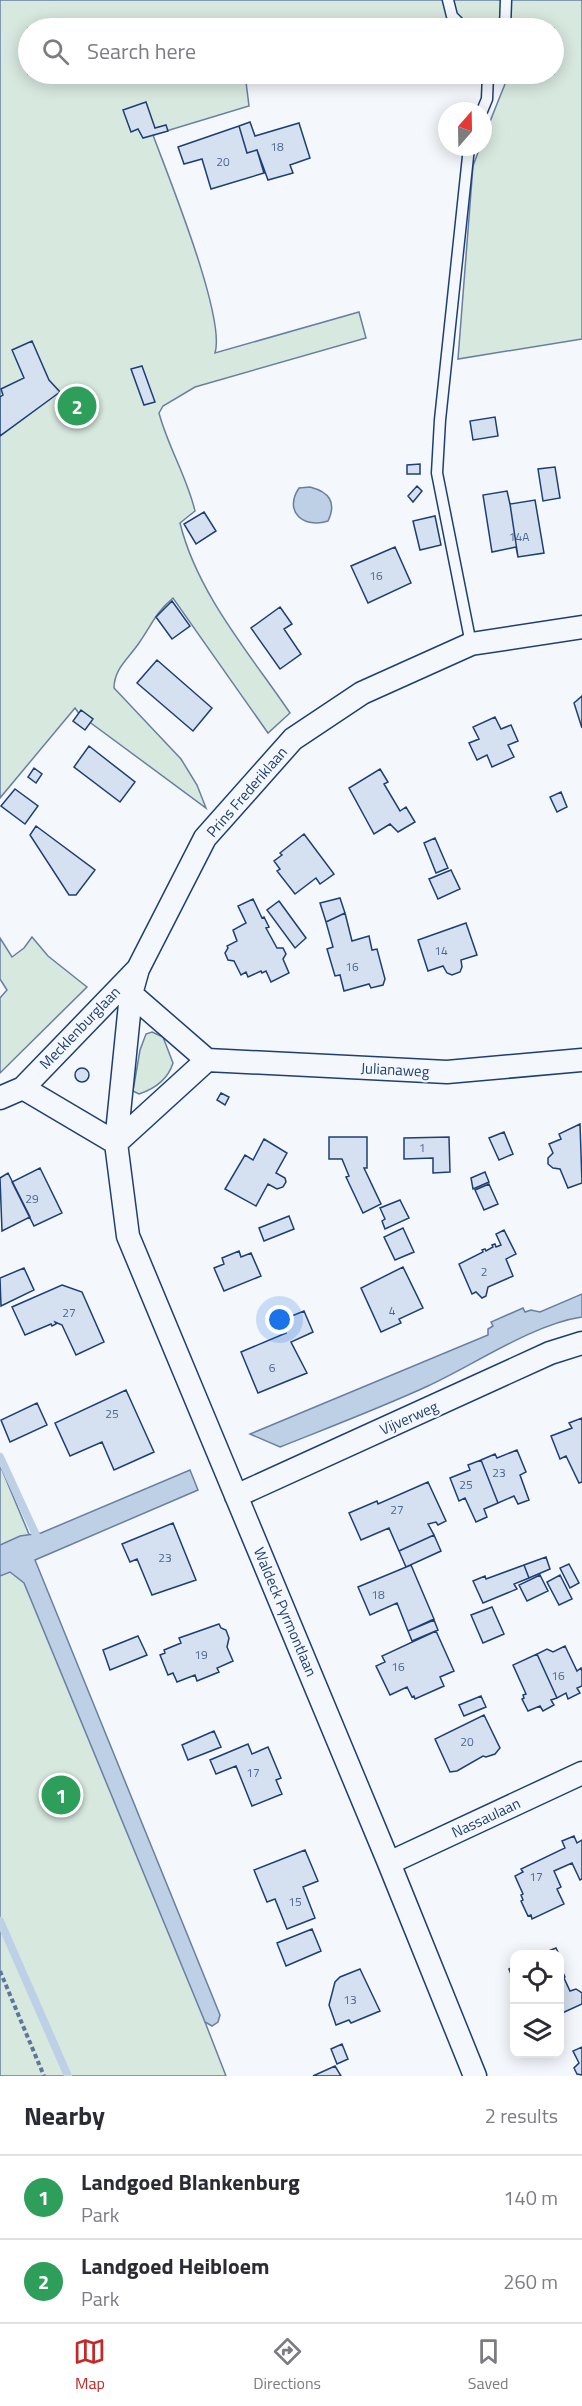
<!DOCTYPE html>
<html lang="en">
<head>
<meta charset="utf-8">
<style>
	body { margin:0; font-family:"Titillium Web",sans-serif; background:#f2f2f3; color:#2b2b33 }
	.controls { position:absolute; right:18px; bottom:18px; display:grid; overflow:hidden; border-radius:12px; box-shadow:0 3px 15px #0003 }
	.controls button { width:54px; height:54px; display:grid; place-items:center; padding:0; border:0; border-bottom:2px solid #e1e1e2; background:#fff; color:#2b2b33; font:30px sans-serif }
	.compass { position:absolute; left:438px; top:102px; width:54px; height:54px; border-radius:50%; background:#fff; box-shadow:0 3px 15px #0003; rotate:20deg }
	.you { position:absolute; left:280px; top:1320px; width:21px; height:21px; margin:-15px; border:4px solid #fff; border-radius:50%; background:#1a73e8; box-shadow:0 0 0 9px #1a73e833 }
	.badge { display:grid; place-items:center; width:39px; height:39px; border-radius:50%; background:#c62828; color:#fff; font-size:20px; font-weight:700 }
	.pin { position:absolute; translate:-50% -50%; border:3px solid #fff; box-shadow:0 2px 6px #0006 }
	.list { margin:0; padding:0; list-style:none }
	h2 { display:flex; justify-content:space-between; align-items:center; height:78px; margin:0; padding:0 24px; font-size:26px }
	h2 small { font-size:20px; font-weight:400; color:#7c7c81 }
	.list li { display:grid; grid-template-columns:39px 1fr auto; gap:18px; align-items:center; box-sizing:border-box; height:84px; padding:0 24px; border-top:2px solid #e1e1e2 }
	.list b { display:block; font-size:22px; white-space:nowrap }
	.list p { margin:0; font-size:20px; white-space:nowrap; color:#7c7c81 }
	.list em { font-size:20px; font-style:normal; color:#7c7c81 }
	.icon { flex:none; width:33px; height:33px; fill:none; stroke:currentColor; stroke-width:2; stroke-linecap:round; stroke-linejoin:round }
	.map { position:relative; flex:none; width:582px; height:2076px; overflow:hidden }
	.search { position:absolute; background:#fff; box-shadow:0 3px 15px #0003; left:18px; right:18px; top:18px; height:66px; display:flex; align-items:center; gap:15px; box-sizing:border-box; padding:0 21px; border-radius:33px; color:#7c7c81; font-size:22px }
	.sheet { height:246px; background:#fff }
	nav { display:flex; justify-content:space-around; align-items:center; box-sizing:border-box; height:84px; border-top:2px solid #e1e1e2; background:#fff; font-size:16px; color:#7c7c81 }
	nav a { display:grid; justify-items:center; gap:3px }
	nav .on { color:#c62828 }
	.map>svg:first-child { display:block }
	.green { fill:#d7e8df; stroke:#687fa3; stroke-width:1.5 }
	.water { fill:#bed0e5; stroke:#687fa3; stroke-width:1.5 }
	.lines { fill:none; stroke-linecap:round; stroke-linejoin:round }
	.stream { stroke:#bed0e5; stroke-width:8 }
	.building { fill:#d5e0f0; stroke:#1d3f73; stroke-width:1.5 }
	.lane-casing { stroke:#1d3f73; stroke-width:13 }
	.street-casing { stroke:#1d3f73; stroke-width:25 }
	.path { stroke:#5e769c; stroke-width:4; stroke-dasharray:4.5 3; stroke-linecap:butt }
	.lane { stroke:#f4f7fb; stroke-width:10 }
	.street { stroke:#f4f7fb; stroke-width:22 }
	.labels { text-anchor:middle; stroke-width:4.5; stroke-linejoin:round; paint-order:stroke }
	.number-label { font-size:12px; fill:#4b6792 }
	.street-label { font-size:15px; fill:#1d3f73; stroke:#f4f7fb }
</style>
</head>
<body>
<div class="map">
<svg width="582" height="2076" viewBox="0 0 582 2076">
	<rect width="100%" height="100%" fill="#f4f7fb"/>
	<path class="green" d="M0,0H582V339L458,359L473,166L480,147H483V139L505,84L503,74H554V28H28V74H245L249,106L153,135C168,176 226,317 215,353L359,312L366,338L195,387L163,406L159,413C168,447 187,477 195,511L180,523C197,593 250,654 290,713L268,733L173,598C156,612 151,626 139,643C128,659 114,669 114,688L181,759L197,785L206,808L80,715L75,708L0,798Z
		M32,937L48,956L87,987L0,1073V998L7,990L0,979V938L12,957L24,948Z
		M152,1032L163,1037L173,1063C168,1079 154,1089 139,1094L133,1091L140,1050L146,1034Z
		M0,1465L31,1539L32,1579L212,2014L205,2022L226,2076H0Z"/>
	<path class="water" d="M310,487C329,492 337,502 328,521C304,529 283,512 299,488Z
		M582,1294V1317C533,1324 474,1365 428,1386C380,1408 330,1427 280,1447L250,1434L488,1335V1329L493,1326L491,1322L523,1308L525,1312L531,1310L540,1312Z
		M190,1470L198,1490L35,1560L220,2015L218,2022L212,2026L205,2022L24,1583L10,1572L0,1576V1545L20,1536L41,1533Z"/>
	<g class="lines">
		<path class="stream" d="M0,1457L36,1535
			M0,1921L68,2076"/>
	</g>
	<path class="building" d="M146,102L155,128L166,125L168,131L143,138L138,129L131,132L123,110Z
		M250,122L255,136L299,123L310,158L290,165L293,173L268,180L257,150L247,153L239,126Z
		M239,126L247,153L257,150L264,173L211,189L202,159L184,164L178,147Z
		M32,341L49,380L60,392L0,436V397L3,395L1,389L24,378L12,350Z
		M142,366L155,402L144,405L131,369Z
		M495,417L498,436L473,440L470,421Z
		M420,464V474H407V465Z
		M555,467L560,498L543,501L538,469Z
		M417,486L422,491L413,502L408,496Z
		M507,491L510,504L518,557L516,547L492,552L483,495Z
		M535,500L544,553L518,557L510,504Z
		M204,512L216,531L196,544L184,524Z
		M435,516L441,545L420,550L413,521Z
		M395,547L411,583L368,603L351,566Z
		M172,601L190,626L172,639L156,617Z
		M280,607L292,624L284,629L301,654L280,669L251,628Z
		M157,660L212,708L193,731L137,683Z
		M582,696V728L574,703Z
		M81,710L93,719L85,730L73,721Z
		M495,717L501,729L511,725L518,741L508,745L514,757L492,767L487,755L477,760L469,743L479,739L473,727Z
		M89,746L135,782L120,802L74,767Z
		M34,768L42,774L36,783L28,777Z
		M380,769L388,782L384,784L400,811L406,807L415,822L398,832L390,824L374,834L349,788Z
		M15,789L38,806L25,824L1,806Z
		M561,792L567,807L557,812L550,797Z
		M36,826L95,870L76,895H69L30,835Z
		M304,834L334,874L320,884L316,878L295,894L277,871L280,869L274,861L282,855L280,853Z
		M435,838L448,868L436,873L424,843Z
		M451,870L460,889L438,899L429,879Z
		M340,898L345,913L326,922L320,903Z
		M253,899L262,918L264,917L269,927L266,928L277,948H283L286,954L283,959L289,973L271,982L266,971L262,973L261,971L248,977L246,972L241,975L234,961L228,960L225,953L228,948L227,946L237,941L233,930L246,923L238,906Z
		M279,901L306,938L295,948L267,910Z
		M345,913L352,941L369,936L372,950L377,949L385,979L383,985L371,988L369,984L344,991L340,975L335,976L327,949L333,947L326,922Z
		M466,923L477,955L461,960L462,967L460,972L452,975L447,973L443,966L428,971L418,940Z
		M75 1075a7 7 0 1 1 14 0a7 7 0 1 1-14 0Z
		M221,1093L229,1097L225,1105L217,1100Z
		M580,1124L582,1183L568,1188L560,1169L553,1168L548,1164V1158L553,1153L549,1144L561,1139L559,1134Z
		M504,1132L513,1154L499,1160L489,1138Z
		M329,1137H367V1168H364L381,1204L363,1213L346,1177L349,1176L342,1159H329Z
		M449,1137L450,1172L433,1173V1158L404,1159V1138Z
		M264,1139L287,1153L276,1173L285,1178L286,1182L283,1187L277,1189L268,1184L256,1206L225,1189L245,1155L253,1160Z
		M40,1168L62,1213L34,1226L12,1182Z
		M485,1172L489,1182L473,1189L471,1178Z
		M8,1173L30,1217L2,1231L0,1178Z
		M489,1184L498,1204L484,1210L475,1190Z
		M400,1200L409,1218L385,1229L382,1221L385,1219L380,1208Z
		M289,1216L294,1229L264,1241L259,1228Z
		M403,1228L414,1252L395,1260L384,1237Z
		M504,1230L516,1254L506,1259L513,1276L488,1287L486,1296L482,1298L476,1292L472,1294L459,1264L483,1252L482,1250L485,1249L486,1251L493,1247L492,1245L495,1244L496,1247L501,1245L496,1234Z
		M239,1251L241,1257L251,1253L261,1276L224,1291L214,1268L224,1264L222,1258Z
		M403,1267L423,1308L399,1319L401,1323L381,1332L361,1288Z
		M24,1268L34,1290L1,1306L0,1278Z
		M62,1285L82,1292L104,1342L76,1355L62,1325L55,1322L56,1324L52,1326L51,1324L25,1335L12,1307Z
		M304,1311L313,1332L291,1342L307,1373L258,1393L241,1352L286,1333L285,1331L282,1332L277,1322Z
		M126,1390L154,1452L114,1470L102,1442L70,1456L55,1423Z
		M37,1403L47,1425L10,1442L1,1420Z
		M582,1418V1482L579,1483L566,1456L560,1459L551,1436L572,1428L569,1423Z
		M517,1450L526,1472L520,1475L529,1500L518,1504L514,1496L498,1503L481,1460L495,1454L497,1458Z
		M481,1460L498,1503L484,1509L487,1517L476,1522L465,1498L459,1501L450,1478L470,1470L468,1465Z
		M428,1482L446,1521L438,1525L436,1522L428,1524L434,1535L399,1551L389,1528L361,1540L349,1513L377,1501L378,1504Z
		M173,1523L196,1580L152,1595L137,1559L130,1562L122,1544Z
		M434,1535L441,1551L406,1567L399,1551Z
		M546,1557L550,1569L529,1578L524,1565Z
		M569,1564L579,1583L570,1588L560,1568Z
		M411,1565L434,1619L408,1631L397,1603L370,1615L358,1587Z
		M524,1565L529,1578L514,1584L517,1589L483,1603L473,1581L485,1576L486,1579Z
		M540,1575L548,1591L527,1601L519,1585Z
		M560,1575L572,1599L559,1605L547,1582Z
		M492,1607L504,1634L483,1643L471,1615Z
		M434,1620L438,1630L412,1641L408,1631Z
		M219,1624L221,1628L226,1630L229,1638L227,1647L233,1661L217,1668L219,1672L197,1681L195,1675L177,1682L173,1673L168,1675L160,1655L165,1653L164,1650L181,1643L179,1638Z
		M436,1631L454,1671L440,1677L444,1686L415,1699L414,1696L412,1697L407,1687L390,1695L376,1666L385,1662L382,1656Z
		M138,1636L147,1655L110,1670L103,1650Z
		M565,1646L577,1671L581,1668L582,1671V1686L577,1688L580,1693L568,1699L566,1693L557,1698L537,1654L547,1649L553,1652Z
		M537,1654L557,1698L551,1700L554,1705L543,1711L540,1706L528,1711L522,1699L524,1698L523,1695L526,1694L513,1665Z
		M481,1696L486,1707L464,1716L459,1705Z
		M484,1715L500,1748L495,1754L486,1757L483,1756L457,1771L450,1772L435,1739Z
		M214,1731L221,1747L188,1760L182,1745Z
		M248,1744L252,1754L268,1747L281,1778L276,1780L282,1794L252,1806L236,1766L216,1774L210,1760Z
		M574,1836L577,1843L582,1840V1879L580,1880L572,1863L554,1871L561,1887L557,1889L564,1904L532,1919L531,1915L528,1916L521,1901L523,1900L521,1895L523,1894L515,1876L523,1872L521,1869L565,1848L562,1841Z
		M305,1850L318,1881L303,1887L315,1918L287,1929L275,1899L267,1902L254,1870Z
		M312,1929L321,1951L286,1966L277,1943Z
		M556,1948L559,1954H541Z
		M514,1966V1982L509,1969Z
		M560,1966L565,1977L560,1980Z
		M360,1969L380,2011L351,2023L349,2020L336,2025L329,2005L335,1982L340,1977Z
		M564,1978L570,1991L576,1989L582,1993V2004L560,2014V1980Z
		M342,2044L348,2059L337,2064L331,2049Z
		M582,2047V2075L577,2074L574,2068L579,2063L573,2051Z
		M335,2066L341,2076H313Z"/>
	<g class="lines">
		<defs>
			<path id="lane" d="M448,0L452,16L464,28
				M505,28L506,0
				M351,76L413,74
				M482,111L487,99L488,74
				M469,147L440,420L437,473L471,644"/>
			<path id="street" d="M131,994L207,1060L447,1072L582,1060
				M23,1088L116,1143
				M0,1098L23,1088L137,970
				M116,1143L207,1060
				M236,1496L550,1353L582,1343
				M389,1863L582,1773
				M475,2076L389,1863L128,1236L116,1143L131,994L138,969L205,838L293,739L362,693L471,644L582,627"/>
		</defs>
		<use href="#lane" class="lane-casing"/>
		<use href="#street" class="street-casing"/>
		<path class="path" d="M0,1971L44,2076"/>
		<use href="#lane" class="lane"/>
		<use href="#street" class="street"/>
	</g>
	<g class="labels">
		<g class="number-label">
			<text x="277" y="151">18</text>
			<text x="223" y="166">20</text>
			<text x="519" y="541">14A</text>
			<text x="376" y="580">16</text>
			<text x="441" y="955">14</text>
			<text x="352" y="971">16</text>
			<text x="422" y="1152">1</text>
			<text x="32" y="1203">29</text>
			<text x="484" y="1276">2</text>
			<text x="392" y="1315">4</text>
			<text x="69" y="1317">27</text>
			<text x="272" y="1372">6</text>
			<text x="112" y="1418">25</text>
			<text x="499" y="1477">23</text>
			<text x="466" y="1489">25</text>
			<text x="397" y="1514">27</text>
			<text x="165" y="1562">23</text>
			<text x="378" y="1599">18</text>
			<text x="201" y="1659">19</text>
			<text x="398" y="1671">16</text>
			<text x="558" y="1680">16</text>
			<text x="467" y="1746">20</text>
			<text x="253" y="1777">17</text>
			<text x="536" y="1881">17</text>
			<text x="295" y="1906">15</text>
			<text x="350" y="2004">13</text>
		</g>
		<g class="street-label">
			<text transform="translate(247 792) rotate(-49)" y="5">Prins Frederiklaan</text>
			<text transform="translate(80 1028) rotate(-46)" y="5">Mecklenburglaan</text>
			<text transform="translate(395 1070) rotate(3)" y="5">Julianaweg</text>
			<text transform="translate(409 1418) rotate(-24)" y="5">Vijverweg</text>
			<text transform="translate(285 1612) rotate(67)" y="5">Waldeck Pyrmontlaan</text>
			<text transform="translate(486 1818) rotate(-25)" y="5">Nassaulaan</text>
		</g>
	</g>
</svg>
<div class="controls">
<button><svg class="icon" aria-label="locate" viewBox="0 0 24 24"><circle cx="12" cy="12" r="6"/><path d="M12 2v4M12 18v4M2 12h4M18 12h4"/></svg></button>
<button><svg class="icon" aria-label="layers" viewBox="0 0 24 24"><path d="M12 4l9 5-9 5-9-5zM3 14l9 5 9-5"/></svg></button>
</div>
<svg class="compass" viewBox="-18 -18 36 36"><path d="M0-13l5 13h-10z" fill="#e53935"/><path d="M0 13l5-13h-10z" fill="#7c7c81"/></svg>
<div class="you"></div>
<div class="pin badge" style="left:61px;top:1795px;background:#2e9e5b">1</div>
<div class="pin badge" style="left:77px;top:406px;background:#2e9e5b">2</div>
<div class="search"><svg class="icon" aria-label="search" viewBox="0 0 24 24"><circle cx="10" cy="10" r="6"/><path d="M15 15l6 6"/></svg>Search here</div>
</div>
<section class="sheet">
<h2>Nearby<small>2 results</small></h2>
<ul class="list">
<li><span class="badge" style="background:#2e9e5b">1</span><div><b>Landgoed Blankenburg</b><p>Park</p></div><em>140 m</em></li>
<li><span class="badge" style="background:#2e9e5b">2</span><div><b>Landgoed Heibloem</b><p>Park</p></div><em>260 m</em></li>
</ul>
</section>
<nav>
<a class="on"><svg class="icon" aria-label="map" viewBox="0 0 24 24"><path d="M3 6l6-2 6 2 6-2v14l-6 2-6-2-6 2zM9 4v14M15 6v14"/></svg>Map</a>
<a><svg class="icon" aria-label="directions" viewBox="0 0 24 24"><path d="M12 3l9 9-9 9-9-9zM9 14v-3h6M13 9l2 2-2 2"/></svg>Directions</a>
<a><svg class="icon" aria-label="saved" viewBox="0 0 24 24"><path d="M7 4h10v16l-5-4-5 4z"/></svg>Saved</a>
</nav>
</body>
</html>
